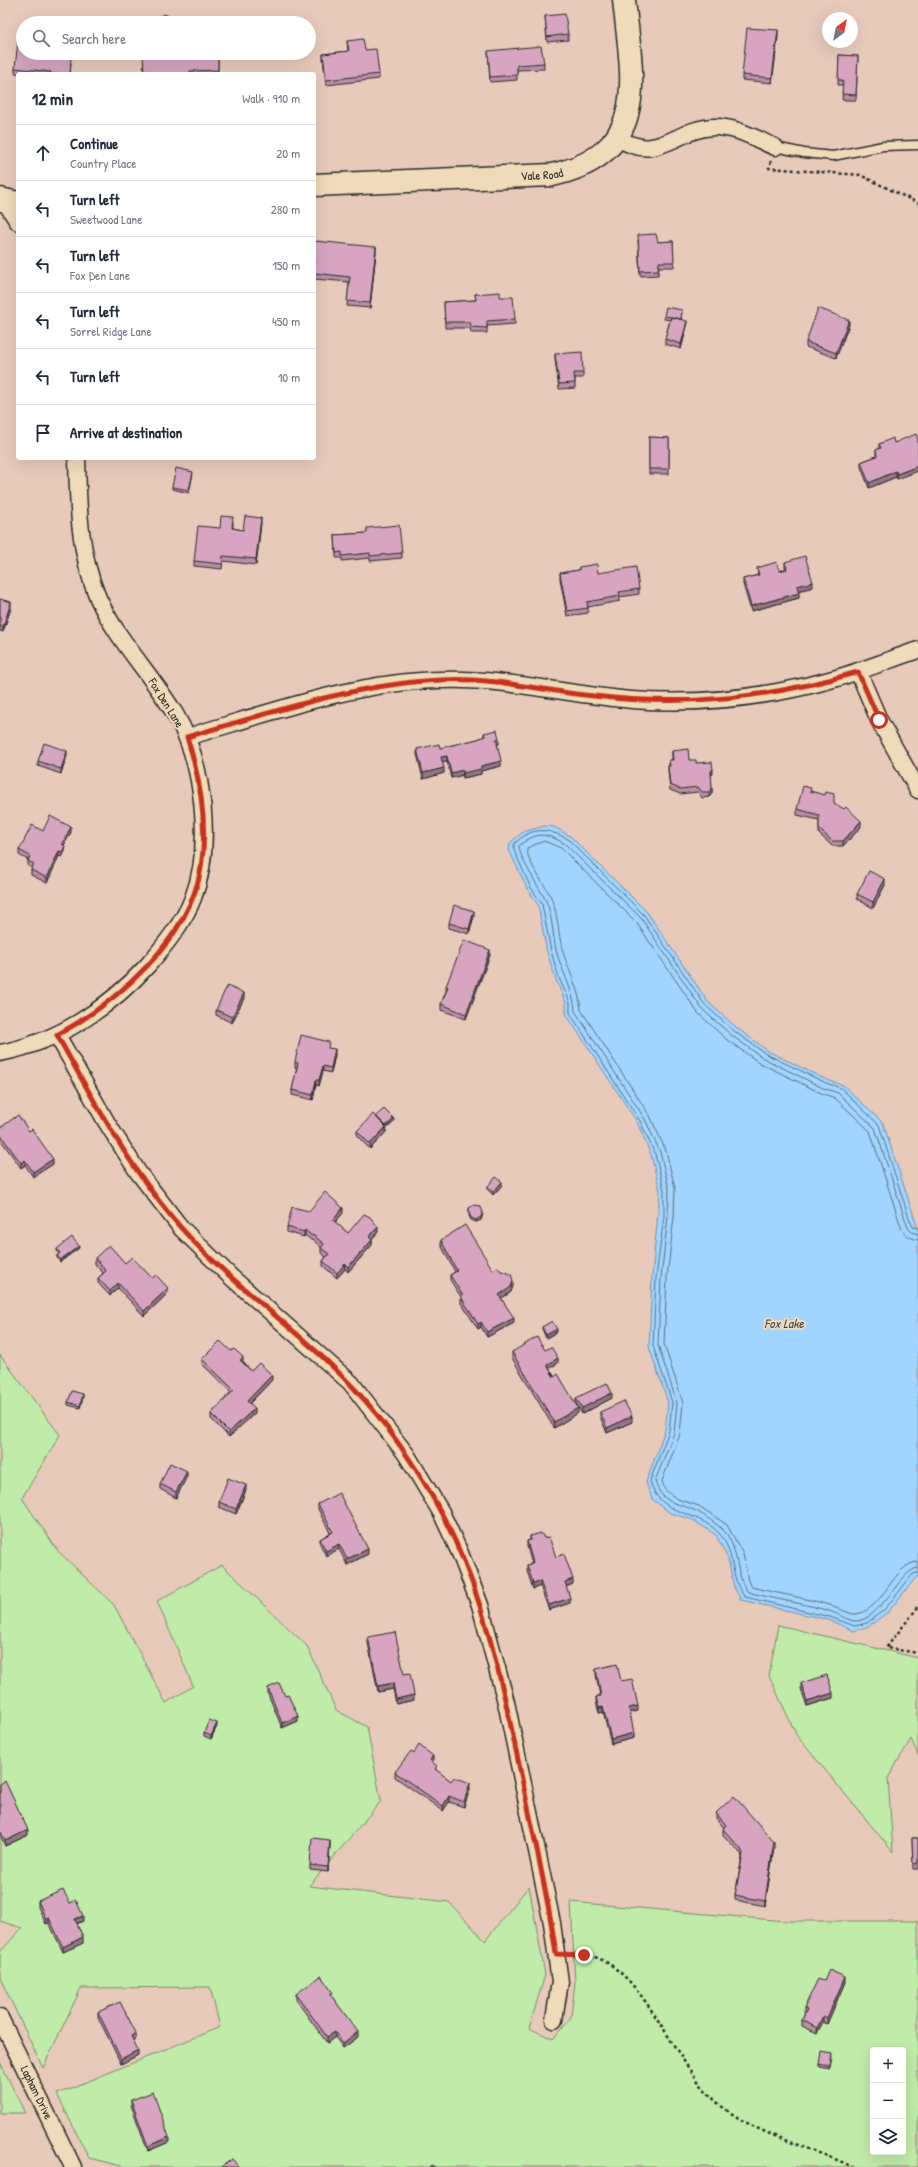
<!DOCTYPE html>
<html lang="en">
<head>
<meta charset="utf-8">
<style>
	body { margin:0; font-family:"Patrick Hand",sans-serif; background:#f2f2f3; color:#1f2937 }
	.controls { position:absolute; right:12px; bottom:12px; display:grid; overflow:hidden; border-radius:4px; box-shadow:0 4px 16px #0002 }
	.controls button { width:36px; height:36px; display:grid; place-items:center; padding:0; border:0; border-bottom:1px solid #e0e1e3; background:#fff; color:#1f2937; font:20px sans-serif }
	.compass { position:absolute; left:822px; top:12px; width:36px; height:36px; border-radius:50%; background:#fff; box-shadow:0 4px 16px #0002; rotate:32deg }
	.stop { position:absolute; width:12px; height:12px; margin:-9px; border:3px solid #c8321e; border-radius:50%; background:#fff }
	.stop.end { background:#c8321e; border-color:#fff; box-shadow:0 1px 4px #0008 }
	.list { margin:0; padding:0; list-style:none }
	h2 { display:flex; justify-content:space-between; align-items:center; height:52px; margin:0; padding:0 16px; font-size:17px }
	h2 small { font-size:13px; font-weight:400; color:#747a83 }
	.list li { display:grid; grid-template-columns:26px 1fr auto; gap:12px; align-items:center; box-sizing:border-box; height:56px; padding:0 16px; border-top:1px solid #e0e1e3 }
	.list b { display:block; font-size:15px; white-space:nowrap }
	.list p { margin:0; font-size:13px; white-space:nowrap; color:#747a83 }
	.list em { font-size:13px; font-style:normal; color:#747a83 }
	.icon { flex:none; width:22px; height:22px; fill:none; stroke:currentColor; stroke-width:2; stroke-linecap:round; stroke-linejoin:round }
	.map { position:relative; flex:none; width:918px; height:2167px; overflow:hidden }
	.search { position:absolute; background:#fff; box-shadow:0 4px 16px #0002; left:16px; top:16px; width:300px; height:44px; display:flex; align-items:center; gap:10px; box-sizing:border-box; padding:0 14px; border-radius:22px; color:#747a83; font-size:15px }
	.panel { position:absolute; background:#fff; box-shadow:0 4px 16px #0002; left:16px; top:72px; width:300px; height:388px; border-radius:4px }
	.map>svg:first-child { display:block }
	.green { fill:#c0eba8; stroke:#768b6a; fill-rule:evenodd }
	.water { fill:#a1d5ff; stroke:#7291aa }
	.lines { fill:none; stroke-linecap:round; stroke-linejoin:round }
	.shore { stroke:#5a6f80; stroke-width:1 }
	.service-casing { stroke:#2b2b2b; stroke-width:11 }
	.minor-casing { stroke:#2b2b2b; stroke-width:19 }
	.secondary-casing { stroke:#2b2b2b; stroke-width:25 }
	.path { stroke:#2b2b2b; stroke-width:2.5; stroke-dasharray:3 3; stroke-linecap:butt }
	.service { stroke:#efdab9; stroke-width:8 }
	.minor { stroke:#efdab9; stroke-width:16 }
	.secondary { stroke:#efdab9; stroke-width:22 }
	.wall { fill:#b98ea6; stroke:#2b2b2b }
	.shaded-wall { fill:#967487; stroke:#2b2b2b }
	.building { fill:#d7a5c1; stroke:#2b2b2b }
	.route { stroke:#c8321e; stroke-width:5 }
	.labels { text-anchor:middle; stroke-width:4; stroke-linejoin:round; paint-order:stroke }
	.street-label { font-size:12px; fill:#2b2b2b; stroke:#efdab9 }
	.water-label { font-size:13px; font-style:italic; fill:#3d444b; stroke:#efdab9 }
</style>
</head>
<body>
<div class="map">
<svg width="918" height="2167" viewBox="0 0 918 2167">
	<rect width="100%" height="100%" fill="#e8cabb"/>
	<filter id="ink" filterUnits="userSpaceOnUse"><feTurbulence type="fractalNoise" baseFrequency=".025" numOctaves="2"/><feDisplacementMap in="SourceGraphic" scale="8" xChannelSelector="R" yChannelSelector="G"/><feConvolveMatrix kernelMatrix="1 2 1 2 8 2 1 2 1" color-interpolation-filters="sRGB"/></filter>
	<g filter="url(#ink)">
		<path class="green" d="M0,1355L60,1435L22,1498L58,1551L114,1605L166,1703L193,1686L157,1601L222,1565L307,1646L336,1710L367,1727L381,1801L309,1886L449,1902L485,1941L529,1886L545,1975L529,2028L553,2039L571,2017L575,1982L571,1902L785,1921H918V2167H125L89,2158L57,2094L220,2027L210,1987L81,1988L43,2068L0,1978V1952L22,1928L0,1921ZM873,2050H903V2152H873Z
			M778,1625L918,1658V1755L911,1739L888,1778L893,1852L797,1736L769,1676Z
			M0,2062L25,2113H0Z"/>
		<path class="water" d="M544,826L554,827L570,836L647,912L708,1002L737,1028L768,1051L827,1080L843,1085L883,1123L918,1229V1575L888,1612L869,1626L854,1631L829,1620L741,1600L734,1587L728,1559L716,1535L693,1520L670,1513L652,1499L646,1482L665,1430L668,1402L649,1347L652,1277L660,1191L651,1155L637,1122L566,1014V1003L556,980L547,952L538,905L527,888L509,850L510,843L523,832Z"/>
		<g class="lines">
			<path class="shore" d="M918,1228L913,1227L909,1218L879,1125L841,1088L826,1083L766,1054L734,1031L705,1005L644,915L568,839C546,828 533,826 514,844V850L530,886L542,904L551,951L559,978L570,1002V1013L640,1121L655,1154L664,1190V1216L656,1278L653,1346L672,1402L669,1431L650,1481C659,1516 696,1510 718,1532C736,1550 729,1579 745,1597L830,1617L855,1626L867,1623L885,1609L913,1574L918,1573
				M918,1234L912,1232L908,1228L875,1128L838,1093L823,1088L763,1058L731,1035L702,1009L641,918L565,844C547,833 536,831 519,846C519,858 541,890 546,901C552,914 553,936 556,950C561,970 574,991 575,1011L645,1119L660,1152L669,1189L668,1216L661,1278L658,1345L677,1403L674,1433L655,1481C662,1506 679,1502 698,1512C705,1516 714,1522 721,1528C740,1544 734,1576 748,1592C776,1600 805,1603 832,1612C839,1614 847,1620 854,1621C880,1623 900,1569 918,1568
				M918,1240L909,1237L902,1230L870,1131L835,1098L821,1093L760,1063L727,1040L698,1013L636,922L561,848L544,841L527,848C526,862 547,886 552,900C558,915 558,933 562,948C567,968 580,991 581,1010L650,1116L666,1151L675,1188L674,1217L667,1278L664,1344L683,1403L680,1434L662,1481L665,1490L677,1499L699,1506L727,1525L743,1554L748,1581L752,1587C779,1594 807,1598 833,1606C840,1608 850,1615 856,1614C883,1611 894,1562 918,1562"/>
			<defs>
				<path id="service" d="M775,147L804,153L833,156L883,146L918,145"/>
				<g id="minor">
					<path d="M618,138C658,164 676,128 714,127C735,126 756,139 775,147"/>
					<path d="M0,203L4,200L18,222"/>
					<path d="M858,671L879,720L918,790"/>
					<path d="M187,737C269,713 357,681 442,680C507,678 569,695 632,700C700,705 771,697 837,678C864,670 891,659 918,650"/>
					<path d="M57,1035L107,1123L138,1172L181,1228L231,1277L351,1383L406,1454L441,1512L460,1553L480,1605L506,1702L552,1923L560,1982L554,2020"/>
					<path d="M0,1053C58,1042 109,1008 148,965C165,945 184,922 193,898C213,846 204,762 175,714C151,674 117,640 98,598C79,553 78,506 77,458"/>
					<path id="s1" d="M0,2018L73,2167"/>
				</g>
				<g id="secondary">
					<path id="s2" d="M314,185L552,175C652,153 632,78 624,0"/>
					<path d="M0,199L18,203"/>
				</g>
			</defs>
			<use href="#service" class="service-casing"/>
			<use href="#minor" class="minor-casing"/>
			<use href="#secondary" class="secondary-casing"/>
			<path class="path" d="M771,161L769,168L860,175L918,203
				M918,1607L886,1648L918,1653
				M571,1954C580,1955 589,1955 598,1958C648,1979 676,2067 719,2104C757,2136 809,2146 853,2167"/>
			<use href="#service" class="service"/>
			<use href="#minor" class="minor"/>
			<use href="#secondary" class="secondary"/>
		</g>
		<path class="wall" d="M545,16L568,34V40L547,42Z
			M778,36L772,83L742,80V75Z
			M347,41L365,50L379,74V79L326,85L323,59V54L348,51Z
			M488,51L544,63V69L517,70V80L490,82Z
			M56,53V56L71,63L70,74H22L15,73V68Z
			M218,53V74H143L169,55Z
			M839,55L858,56L856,100H842L843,85H838Z
			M638,240L658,242L673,241L674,267H659L658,275L640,276Z
			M314,250L376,252L370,308L347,306L349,282L314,279Z
			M475,294L500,297L515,319V324L487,326V333H471L470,328H445L444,302L476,300Z
			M682,312L681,319L687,326L681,349L665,344V339L670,320L664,319V316Z
			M849,325L836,358L806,347V342Z
			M555,354L583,373V378H575V388L559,389L555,359Z
			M649,437L669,438V474H649Z
			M918,440V471L897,479L896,477L869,488L861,467V462L876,456V450L879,449V444L894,443Z
			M193,474L189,493L172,489V487Z
			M233,522V528L243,530L261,523L256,565L223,561L222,569L194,566V561L220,528Z
			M367,528L402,553V558L370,561V558L342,561V558H336L335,535L367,533Z
			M785,562L813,587L798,591L799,598L751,611L743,584V579L758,575L757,568L779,571L785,569Z
			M579,567L639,589V594L620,597V601L588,607V613L567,616L560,579V573L579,570Z
			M0,599L11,608L3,632L0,631Z
			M484,733L499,744H497L501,766L481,771V774L463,778V775L451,778L447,761L442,762L444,773L423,779L417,754V749L440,748L478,739L484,736Z
			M672,751L689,760L696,763L713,774L711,776L712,793L709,797L702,798L698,792L680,794L670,790L668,771V766H669V760H672Z
			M67,756L61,774L38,766V761Z
			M811,791L834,803L861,827L843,846H832L819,834V820L797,815V809Z
			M43,831L71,832L64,845L65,851L62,857L59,856L47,883L31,875V870L32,868L28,866V860L19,855V850Z
			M885,885L873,908L857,899V894Z
			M474,916L469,934L449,928V923Z
			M490,955L466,1019L441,1010V1004L446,991V986Z
			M244,998L232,1023L216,1015V1010Z
			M329,1048L335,1055L331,1073L323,1071L319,1086L316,1085L313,1100L292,1095V1090L297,1068H295V1062Z
			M376,1116L394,1122L386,1129V1132L370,1149L357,1136V1131L376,1117Z
			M0,1128L29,1131L53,1164L33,1177L25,1165L21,1168L0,1139Z
			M502,1185L493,1195L487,1189V1187Z
			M469,1208L483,1214L481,1220L476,1222L471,1220L469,1216Z
			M309,1211L343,1213L335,1222L348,1233L378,1232L372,1239V1245L348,1272L345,1269L337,1278L323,1266V1261L326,1257L321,1253V1247L313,1240L312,1241L305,1235L304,1237L287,1232V1227Z
			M441,1240L493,1270L501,1271L513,1286L511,1292L501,1298L514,1323L487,1337L481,1327L478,1329L461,1303V1297L450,1280V1275L455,1272L441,1245Z
			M79,1248L60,1262L57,1258V1255L59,1254L57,1251V1249Z
			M95,1258L125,1263L152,1278L168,1293L144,1316L118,1288L110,1296L98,1283V1278L103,1273L95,1264Z
			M542,1327L557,1332L546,1338L542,1329Z
			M545,1350L558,1363L549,1368L578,1413L554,1428L512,1358V1352Z
			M202,1359L243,1362L251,1371L272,1380L250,1403L255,1413L229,1437L211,1419V1414L231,1392L202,1364Z
			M83,1397L80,1408L68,1405V1402Z
			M576,1398H612L582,1414L576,1403Z
			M600,1412L632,1422L607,1433L600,1417Z
			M187,1476L176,1498L160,1489V1484Z
			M246,1490L236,1514L219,1507V1502Z
			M318,1504L368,1554L347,1565L339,1549L326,1556L320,1544V1539L330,1533L318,1509Z
			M530,1536L544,1538L556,1557L573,1584L566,1587L570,1603L549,1610L540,1586L533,1589L527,1571V1565L532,1564L527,1547V1541L530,1540Z
			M368,1637L414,1700L396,1704L393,1689L378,1692L368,1643Z
			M596,1669L621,1681L638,1711L630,1713L634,1738L611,1744L603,1712L599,1713L596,1702V1697L600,1696L596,1675Z
			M801,1683L833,1698L807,1706L801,1689Z
			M268,1688L285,1696L298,1721L282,1728L268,1694Z
			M217,1726L211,1739L204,1736V1733Z
			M414,1753L433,1761L432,1762L437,1771L451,1781L470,1789L464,1807L449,1802L443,1811L395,1777V1772Z
			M0,1784L28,1835L5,1846L0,1835Z
			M716,1813L774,1847L765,1906L735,1900V1895L742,1857L741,1854L723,1835V1829L724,1828L716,1818Z
			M912,1838H918V1869H913Z
			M330,1845L328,1872L310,1870V1865Z
			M38,1901L70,1903L83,1921L77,1924L83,1943L63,1952L49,1923L46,1924L38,1907Z
			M824,1981L845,1982L827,2024L823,2022L817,2033L802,2026V2020L805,2013H804V2008Z
			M296,1994L333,1998L358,2037L343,2048L335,2037L327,2043L296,2000Z
			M98,2012L136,2039L133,2040L138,2055L121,2064L98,2017Z
			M832,2057L830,2069L820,2067V2064Z
			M131,2100L169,2142L148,2151L131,2105Z"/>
		<path class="shaded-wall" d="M778,30V36L772,83V78Z
			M376,247V252L370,308V303Z
			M849,320V325L836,358V353Z
			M687,321V326L681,349V344Z
			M918,466V471L897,479V474Z
			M896,471V477L869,488V483Z
			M261,518V523L256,565V559Z
			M813,582V587L797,591V586Z
			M799,593V598L751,611V606Z
			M11,602V608L3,632V627Z
			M496,739H499V744L496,745Z
			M67,751V756L61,774V769Z
			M447,756V761L441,762V757Z
			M501,761V766L481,771V774L463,778V773L481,766Z
			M444,768V773L423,779V773Z
			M713,769V774L711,776V771Z
			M463,770V775L451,778V773Z
			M712,788V793L709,797V792Z
			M861,821V827L843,846V841Z
			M71,827V832L62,849V844Z
			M65,846V851L62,857V852Z
			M59,851V856L47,883V878Z
			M885,879V885L873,908V902Z
			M474,911V916L469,934V929Z
			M490,950V955L466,1019V1014Z
			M244,993V998L232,1023V1017Z
			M335,1049V1055L331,1073V1068Z
			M323,1066V1071L319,1086V1080Z
			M316,1080V1085L313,1100V1095Z
			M394,1119V1122L386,1129V1132L370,1149V1144Z
			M53,1159V1164L33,1177V1172Z
			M25,1160V1165L21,1168V1163Z
			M502,1182V1185L493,1195V1192Z
			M343,1208V1213L333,1225V1220Z
			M483,1212L481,1220L476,1222V1220Z
			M378,1227V1232L369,1242V1237Z
			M305,1230V1235L304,1237V1232Z
			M372,1240V1245L348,1272V1267Z
			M79,1246V1248L60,1262V1260Z
			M345,1264V1269L337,1278V1273Z
			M513,1281V1286L511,1292L499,1300V1295Z
			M118,1283V1288L110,1296V1291Z
			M168,1288V1293L144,1316V1311Z
			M514,1318V1323L487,1337V1332Z
			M481,1322V1327L478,1329V1324Z
			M557,1329V1332L546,1338V1335Z
			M243,1357V1362L240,1360Z
			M558,1358V1363L547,1370V1365Z
			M272,1375V1380L247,1406V1401Z
			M612,1393V1398L582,1414V1408Z
			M83,1394V1397L80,1408V1406Z
			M255,1408V1413L229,1437V1432Z
			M578,1408V1413L554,1428V1422Z
			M632,1416V1422L607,1433V1428Z
			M187,1471V1476L176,1498V1492Z
			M246,1485V1490L236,1514V1509Z
			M339,1544V1549L326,1556V1551Z
			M368,1549V1554L347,1565V1559Z
			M573,1579V1584L565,1587V1582Z
			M540,1581V1586L533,1589V1583Z
			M570,1598V1603L549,1610V1605Z
			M393,1683V1689L378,1692V1686Z
			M833,1693V1698L807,1706V1701Z
			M414,1695V1700L396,1704V1699Z
			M638,1706V1711L629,1713V1708Z
			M603,1707V1712L599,1713V1708Z
			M298,1716V1721L282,1728V1723Z
			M217,1723V1726L211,1739V1736Z
			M634,1733V1738L611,1744V1739Z
			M433,1756V1761L430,1766V1760Z
			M470,1783V1789L464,1807V1802Z
			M449,1796V1802L443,1811V1806Z
			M28,1830V1835L5,1846V1841Z
			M330,1840V1845L328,1872V1867Z
			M774,1842V1847L765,1906V1901Z
			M83,1916V1921L75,1924V1919Z
			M49,1918V1923L46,1924V1919Z
			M83,1937V1943L63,1952V1947Z
			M845,1977V1982L827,2024V2018Z
			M823,2016V2022L817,2033V2028Z
			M335,2032V2037L327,2043V2037Z
			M358,2032V2037L343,2048V2043Z
			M136,2033V2039L131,2041V2036Z
			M138,2050V2055L121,2064V2059Z
			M169,2137V2142L148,2151V2146Z"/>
		<path class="building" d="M164,14L169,16V23H158V17Z
			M565,14L568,34L547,37L545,16Z
			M747,28L778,30L772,78L742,75Z
			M363,39L365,50L376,49L379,74L326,80L323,54L349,51L347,41Z
			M18,40H23V53H55V56L71,58L70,74H50L51,72L15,68Z
			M541,46L544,63L517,65V75L490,77L488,51Z
			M143,53H169V55L218,53V70L190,71V74H144Z
			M839,55L858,56L856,95L842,94L843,80H838Z
			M656,234L658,242L673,241L674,262H659L658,270L640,271L638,235Z
			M315,241L376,247L370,303L347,301L350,277L314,273V250Z
			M500,292V297H513L515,319L487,321V328L471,327L470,322H445L444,302L476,300L475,294Z
			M666,307L682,310L681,319L671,317L664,316Z
			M818,308L849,320L836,353L806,342Z
			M671,317L687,321L681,344L665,339Z
			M582,352L583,373H574L575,383L559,384L555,354Z
			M916,434L918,440V466L897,474L896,471L869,483L861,462L877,456L876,450L881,448L879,444L893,438L894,443Z
			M649,437L669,438V469H649Z
			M176,468L193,472L189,490L172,487Z
			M221,516L233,517L232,528L243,530L245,516L261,518L256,559L223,556L222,564L194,561L198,526L220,528Z
			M399,525L402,553L370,556V553L342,556V552L336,553L335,535L367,533V528Z
			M805,556L813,582L797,586L799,593L751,606L743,579L759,575L757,568L777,562L779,571L787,569L785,562Z
			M597,564L598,573L636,567L639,589L619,592L620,596L587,602L588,608L567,611L560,573L579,570V567Z
			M0,599L11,602L3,627L0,626Z
			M497,730L499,739H496L501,761L481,766V769L463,773V770L451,773L447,756L441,757L444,768L423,773L417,749L439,744L440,748L478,739L485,736L484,733Z
			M44,743L67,751L61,769L38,761Z
			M688,749L689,760H696V763L712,762L713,769L711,771L712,788L709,792H702L698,787L680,789L670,785L668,766H670L669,760H673L672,751Z
			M803,786L811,788L810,791L825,795L826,792L834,794V803L844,809L846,807L861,821L843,841H832L819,829V815L797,809Z
			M50,816L71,827L62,844L65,846L62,852L59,851L47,878L31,870L34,864L28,861L30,856L19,850L32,825L43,831Z
			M869,871L885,879L873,902L857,894Z
			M454,905L474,911L469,929L449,923Z
			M464,940L490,950L466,1014L441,1004L448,987L446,986Z
			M227,986L244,993L232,1017L216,1010Z
			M301,1035L329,1042L328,1048L335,1049L331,1068L323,1066L319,1080H316L313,1095L292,1090L298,1063L295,1062Z
			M384,1109L394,1119L386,1126L376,1116Z
			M373,1114L386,1127L370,1144L357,1131Z
			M18,1115L29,1131L32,1129L53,1159L33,1172L25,1160L21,1163L0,1134V1128Z
			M496,1177L502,1182L493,1192L487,1187Z
			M325,1192L343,1208L333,1220L348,1233L364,1214L370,1217L378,1227L369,1237L372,1240L348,1267L345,1264L337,1273L323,1261L329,1254L321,1248L324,1244L313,1235L312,1236L305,1230L304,1232L287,1227L292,1207L309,1211Z
			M474,1205L480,1206L483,1212L481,1217L476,1220L471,1218L469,1213V1208Z
			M465,1225L493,1270L498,1267L501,1271L511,1274L513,1281L511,1287L499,1295L514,1318L487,1332L481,1322L478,1324L461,1297L463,1296L450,1275L457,1271L441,1240Z
			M72,1237L79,1246L60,1260L57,1255L60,1253L57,1249Z
			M109,1245L125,1263L132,1257L152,1278L156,1275L168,1288L144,1311L118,1283L110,1291L98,1278L106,1271L95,1258Z
			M552,1321L557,1329L546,1335L542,1327Z
			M537,1337L545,1350L551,1347L558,1358L547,1365L554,1377L558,1374L578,1408L554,1422L512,1352Z
			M220,1341L231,1351L234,1349L243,1357L240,1360L251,1371L259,1363L272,1375L247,1401L255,1408L229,1432L211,1414L234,1390L202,1359Z
			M607,1383L612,1393L582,1408L576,1398Z
			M72,1391L83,1394L80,1406L68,1402Z
			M624,1401L632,1416L607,1428L600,1412Z
			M170,1463L187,1471L176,1492L160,1484Z
			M228,1478L246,1485L236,1509L219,1502Z
			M339,1493L368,1549L347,1559L339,1544L326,1551L320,1539L333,1532L318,1504Z
			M541,1533L544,1538L549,1537L556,1557L564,1554L573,1579L565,1582L570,1598L549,1605L540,1581L533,1583L527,1565L533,1563L527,1541L531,1540L530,1536Z
			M395,1632L404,1674L410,1673L414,1695L396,1699L393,1683L378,1686L368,1637Z
			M617,1664L621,1681L632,1679L638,1706L629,1708L634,1733L611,1739L603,1707L599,1708L596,1697L601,1696L596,1669Z
			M827,1675L833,1693L807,1701L801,1683Z
			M279,1683L285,1696L288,1695L298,1716L282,1723L268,1688Z
			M209,1720L217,1723L211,1736L204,1733Z
			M419,1745L433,1756L430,1760L437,1766L435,1769L451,1781L454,1777L470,1783L464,1802L449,1796L443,1806L395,1772L411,1751L414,1753Z
			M5,1781L28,1830L5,1841L0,1830V1784Z
			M734,1796L774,1842L765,1901L735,1895L743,1854L741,1849L723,1829L726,1825L716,1813Z
			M312,1838L330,1840L328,1867L310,1865Z
			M912,1838H918V1863L913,1864Z
			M63,1890L70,1903L76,1900L83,1916L75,1919L83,1937L63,1947L49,1918L46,1919L38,1901Z
			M829,1970L845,1977L827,2018L823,2016L817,2028L802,2020L807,2009L804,2008L818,1979L824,1981Z
			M321,1976L333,1993L330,1994L358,2032L343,2043L335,2032L327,2037L296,1994Z
			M120,2002L136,2033L131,2036L138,2050L121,2059L98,2012Z
			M822,2052L832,2054L830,2067L820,2064Z
			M153,2092L169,2137L148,2146L131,2100Z
			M232,2159L239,2167H221Z
			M431,2165L435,2167H429Z"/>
	</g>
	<g class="lines" filter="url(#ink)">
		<path class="route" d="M584,1955L556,1954C548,1895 534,1837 522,1779C510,1721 498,1662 480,1606C459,1538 422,1472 378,1416C327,1351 256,1305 198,1246C138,1185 98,1108 57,1035C117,1002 189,940 201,868C208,825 200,778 187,737C270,713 354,684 441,680C493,677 543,691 594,696C686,707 770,698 858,672L879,720"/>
	</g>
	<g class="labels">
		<g class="street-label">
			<text dy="4" stroke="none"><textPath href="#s2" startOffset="228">Vale Road</textPath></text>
			<text transform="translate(166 703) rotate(58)" y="4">Fox Den Lane</text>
			<text dy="4" stroke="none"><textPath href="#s1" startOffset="83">Lapham Drive</textPath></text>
		</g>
		<g class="water-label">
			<text x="784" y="1328">Fox Lake</text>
		</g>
	</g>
</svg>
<div class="controls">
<button>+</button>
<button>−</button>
<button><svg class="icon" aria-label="layers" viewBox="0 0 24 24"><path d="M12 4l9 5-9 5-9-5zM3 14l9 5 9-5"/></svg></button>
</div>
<svg class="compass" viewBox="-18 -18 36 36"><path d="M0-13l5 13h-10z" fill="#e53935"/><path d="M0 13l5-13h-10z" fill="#747a83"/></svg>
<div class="stop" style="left:879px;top:720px"></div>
<div class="stop end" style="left:584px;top:1955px"></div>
<div class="search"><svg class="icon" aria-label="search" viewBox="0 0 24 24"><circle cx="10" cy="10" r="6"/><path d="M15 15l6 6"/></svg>Search here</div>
<section class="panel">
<h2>12 min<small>Walk · 910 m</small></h2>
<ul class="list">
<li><svg class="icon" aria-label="ahead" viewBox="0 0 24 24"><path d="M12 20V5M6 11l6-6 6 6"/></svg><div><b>Continue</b><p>Country Place</p></div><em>20 m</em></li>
<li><svg class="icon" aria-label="left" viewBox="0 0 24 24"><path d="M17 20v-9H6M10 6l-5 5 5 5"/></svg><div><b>Turn left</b><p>Sweetwood Lane</p></div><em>280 m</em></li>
<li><svg class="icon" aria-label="left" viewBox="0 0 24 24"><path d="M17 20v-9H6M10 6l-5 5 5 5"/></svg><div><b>Turn left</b><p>Fox Den Lane</p></div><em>150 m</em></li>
<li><svg class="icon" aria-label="left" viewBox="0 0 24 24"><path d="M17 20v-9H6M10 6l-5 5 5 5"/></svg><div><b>Turn left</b><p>Sorrel Ridge Lane</p></div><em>450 m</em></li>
<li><svg class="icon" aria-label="left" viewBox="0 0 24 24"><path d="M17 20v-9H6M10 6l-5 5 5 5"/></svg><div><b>Turn left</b></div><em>10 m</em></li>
<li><svg class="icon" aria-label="arrive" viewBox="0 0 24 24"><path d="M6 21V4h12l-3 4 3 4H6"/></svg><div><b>Arrive at destination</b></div></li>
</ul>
</section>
</div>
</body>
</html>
